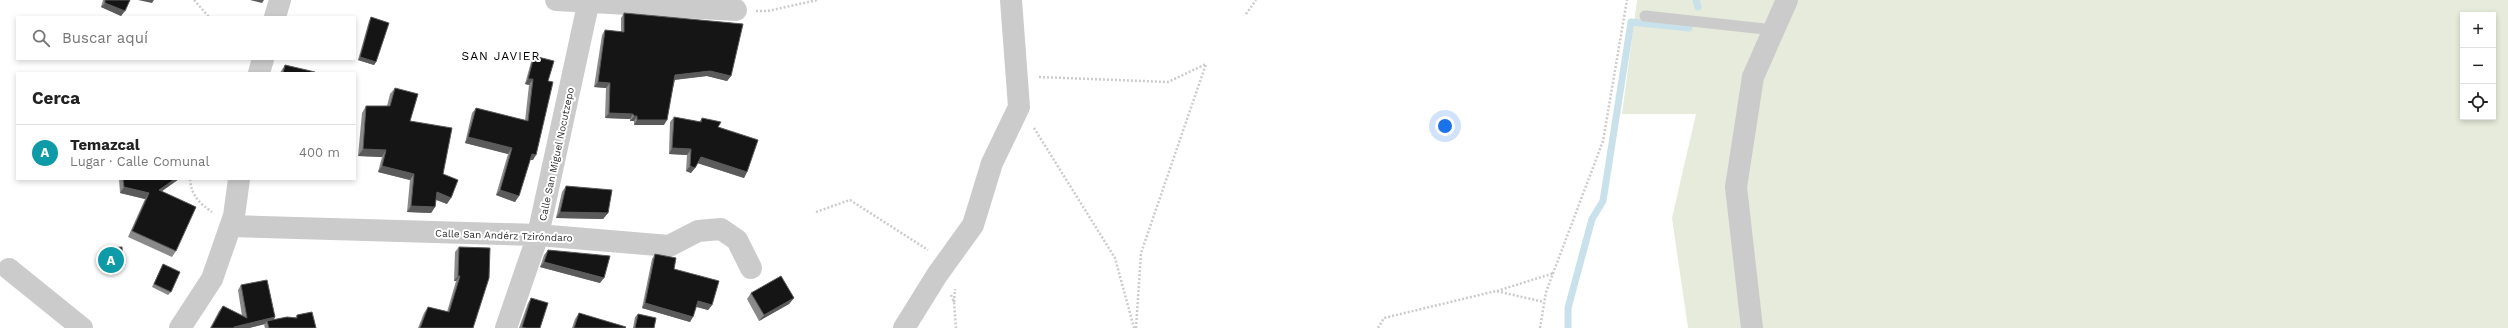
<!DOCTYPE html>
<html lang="es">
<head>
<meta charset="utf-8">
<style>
	body { margin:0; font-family:"Work Sans",sans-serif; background:#f2f2f2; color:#222 }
	.controls { position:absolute; right:12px; top:12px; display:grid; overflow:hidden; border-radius:0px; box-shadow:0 2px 6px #0003 }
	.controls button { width:36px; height:36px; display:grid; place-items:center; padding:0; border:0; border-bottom:1px solid #e0e0e0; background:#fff; color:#222; font:20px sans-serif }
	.you { position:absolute; left:1445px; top:126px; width:14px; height:14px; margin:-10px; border:3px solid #fff; border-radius:50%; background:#1a73e8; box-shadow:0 0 0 6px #1a73e833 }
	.badge { display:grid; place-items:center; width:26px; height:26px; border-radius:50%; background:#e03556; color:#fff; font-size:13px; font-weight:700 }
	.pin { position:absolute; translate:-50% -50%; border:2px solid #fff; box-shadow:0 1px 4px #0006 }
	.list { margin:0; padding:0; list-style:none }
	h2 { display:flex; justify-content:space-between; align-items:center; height:52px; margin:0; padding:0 16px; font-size:17px }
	h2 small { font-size:13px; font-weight:400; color:#767676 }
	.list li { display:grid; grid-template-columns:26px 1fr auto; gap:12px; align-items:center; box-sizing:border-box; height:56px; padding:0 16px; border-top:1px solid #e0e0e0 }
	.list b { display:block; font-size:15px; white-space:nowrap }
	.list p { margin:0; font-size:13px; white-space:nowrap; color:#767676 }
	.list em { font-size:13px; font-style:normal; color:#767676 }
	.icon { flex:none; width:22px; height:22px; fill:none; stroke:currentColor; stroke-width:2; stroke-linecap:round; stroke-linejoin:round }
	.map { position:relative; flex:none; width:2508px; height:328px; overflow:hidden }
	.search { position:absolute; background:#fff; box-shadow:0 2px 6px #0003; left:16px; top:16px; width:340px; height:44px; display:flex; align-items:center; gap:10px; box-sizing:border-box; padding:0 14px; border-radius:0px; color:#767676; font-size:15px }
	.panel { position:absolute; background:#fff; box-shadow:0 2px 6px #0003; left:16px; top:72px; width:340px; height:108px; border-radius:0px }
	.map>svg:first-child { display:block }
	.green { fill:#e6ebdc; fill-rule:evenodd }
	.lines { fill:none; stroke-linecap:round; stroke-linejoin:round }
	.stream { stroke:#c9e1ea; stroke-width:7 }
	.path { stroke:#cbcbcb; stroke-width:2.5; stroke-dasharray:2 2; stroke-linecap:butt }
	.service { stroke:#cbcbcb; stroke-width:11 }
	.minor { stroke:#cbcbcb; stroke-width:22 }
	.wall { fill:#8a8a8a }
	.shaded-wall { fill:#5b5b5b }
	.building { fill:#151515; stroke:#5b5b5b }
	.labels { text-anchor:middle; stroke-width:4; stroke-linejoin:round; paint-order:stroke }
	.street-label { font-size:10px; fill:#2e2e2e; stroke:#fff }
	.quarter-label { font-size:12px; letter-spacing:1px; fill:#000; stroke:#fff }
</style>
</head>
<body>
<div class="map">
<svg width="2508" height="328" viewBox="0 0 2508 328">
	<rect width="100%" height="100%" fill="#fff"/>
	<path class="green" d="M1637,0H2508V328H1688L1672,218L1696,114H1622ZM2463,15H2493V117H2463Z"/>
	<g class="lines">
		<path class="stream" d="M1696,0L1698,7
			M1568,328V308L1592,219L1603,201L1631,22L1689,28"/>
		<path class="path" d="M194,0L209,17
			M756,11H768L817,0
			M1246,14L1256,0
			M1039,77L1168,82L1206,64
			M1034,128L1115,258L1134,328
			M190,179C191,195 199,203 212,212
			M816,212L850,200L928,250
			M1497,291L1554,273
			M951,295L954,302L956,328
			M954,302L955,289
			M1136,328L1141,253L1206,64
			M1378,328L1384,318L1496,291L1544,302
			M1540,328L1546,292L1603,141L1627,0"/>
		<path class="service" d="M1645,16L1774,30"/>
		<path class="minor" d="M556,0L736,10
			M275,17L280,0
			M259,73L263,59
			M231,226L538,235L669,246L698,231L721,229L737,240L751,268
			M9,269L82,328
			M180,328L212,279L234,216L239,179
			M506,328L538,235L589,0
			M904,328L937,275L973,225L992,163L1019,107L1011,0
			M1752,328L1736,187L1753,77L1787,0"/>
	</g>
	<path class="wall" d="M103,0H130L121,16L101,7Z
		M624,13L731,76L727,81L707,76L675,80L664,125H634V121H630V119L605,118L606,88L594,87L602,35L605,30L621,32V18Z
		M371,17L376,62L374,65L358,60L369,21Z
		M534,56L548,81L533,160H530L515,202L496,195L508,154L465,143L472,113L476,108L525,121L529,85L525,84L531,62Z
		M285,65L315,73H280L281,71Z
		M395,88L410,121L443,174L447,204L436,200L435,207L431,213L407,212L410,180L378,172L382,157L358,156L362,113L366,106H387L390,94Z
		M674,117L699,122L702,118L718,127L747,172L744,178L698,163L691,173L686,171L687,155L669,154L670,122Z
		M119,179H179L162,191L176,251L172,257L128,237L145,199L120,193Z
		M566,186L608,213L603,219L556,218L562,192Z
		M459,247L473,328H418L424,313L428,307L447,312L456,281H454L455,252Z
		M105,248L123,266L120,269H103L102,251Z
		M548,250L600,283L540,267L544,255Z
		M655,254L674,269L712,305L708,310L696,307L690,322L642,308L652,259Z
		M163,264L171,292L168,295L152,287L161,268Z
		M241,285L275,317L274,319L295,318L297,315L316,328H265L264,325L265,324L249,328H210L219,311L223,306L242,316L238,290Z
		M751,293L794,298L789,304L759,321L747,299Z
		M531,298L540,328H519L528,303Z
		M579,313L625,328H572L575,319Z
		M638,314L654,328H633L635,317Z"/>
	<path class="shaded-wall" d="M138,0H154L152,3Z
		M250,0H264L262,3Z
		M105,3L125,11L121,16L101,7Z
		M360,57L376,62L374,65L358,60Z
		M710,71L731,76L727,81L707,76L672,80L675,75Z
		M528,79H533L529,85L525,84Z
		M598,82L610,83L606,88L594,87Z
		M609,113L633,114L630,119L605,118Z
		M634,116H637L634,121H630Z
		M637,120H667L664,125H634Z
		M468,137L512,148L508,154L465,143Z
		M672,148L691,149L687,155L669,154Z
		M363,149L386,150L382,157L358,156Z
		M532,154L536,155L533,160H528Z
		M701,157L747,172L744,178L697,163Z
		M382,166L414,174L410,180L378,172Z
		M690,166L695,168L691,173L686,171Z
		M175,179H179L155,196L159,190Z
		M124,187L149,193L145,199L120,193Z
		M500,190L519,196L515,202L496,195Z
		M437,192L451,198L447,204L432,198Z
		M411,206L435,207L431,213L407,212Z
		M560,212L608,213L603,219L556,218Z
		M544,262L604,278L600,283L540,267Z
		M105,266H123L120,269H103Z
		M458,276H460L456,281H454Z
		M794,298L789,304L759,321L764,315Z
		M698,301L712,305L708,310L694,306Z
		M645,303L693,317L690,322L642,308Z
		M275,317L272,323L267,321L265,324L249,328H234V327Z"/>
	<path class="building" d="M105,0H130L125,11L105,3Z
		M624,13L743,24L731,76L710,71L675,75L667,120H637V116H634L633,114L609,113L610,83L598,82L605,30L624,32Z
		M371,17L389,23L376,62L360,57Z
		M534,56L554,61L548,81L553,82L536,155L532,154L519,196L500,190L512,148L468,137L476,108L528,121L533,79H528Z
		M285,65L315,72V73H283Z
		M395,88L418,94L410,121L452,128L443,174L458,180L451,198L437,192L435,207L411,206L414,174L382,166L386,150L363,149L366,106H390Z
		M674,117L701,122L702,118L721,122L718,127L758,140L747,172L701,157L695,168L690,166L691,149L672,148Z
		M123,179H175L159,190L196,207L176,251L132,231L149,193L124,187Z
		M566,186L612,190L608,213L560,212Z
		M122,247L123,266H105V248Z
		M459,247L490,248L489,278L473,328H420L428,307L449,312L460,276H458Z
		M548,250L610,256L604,278L544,262Z
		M655,254L676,258L674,269L719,281L712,305L698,301L693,317L645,303Z
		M163,264L180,272L171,292L154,284Z
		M781,276L794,298L764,315L751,293Z
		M267,280L275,317L234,327V328H211L223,306L247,318L241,285Z
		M531,298L548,303L540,328H526L522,327Z
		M312,312L316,328H269L267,321L287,317L297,318V315Z
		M579,313L626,327L625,328H574Z
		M638,314L656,318L654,328H635Z"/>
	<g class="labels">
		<g class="street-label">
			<text transform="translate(556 154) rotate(-78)" y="4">Calle San Miguel Nocutzepo</text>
			<text transform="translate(504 235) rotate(2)" y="4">Calle San Andérz Tziróndaro</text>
		</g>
		<g class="quarter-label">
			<text x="501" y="60">SAN JAVIER</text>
		</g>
	</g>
</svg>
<div class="controls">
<button>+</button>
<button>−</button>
<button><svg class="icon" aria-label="locate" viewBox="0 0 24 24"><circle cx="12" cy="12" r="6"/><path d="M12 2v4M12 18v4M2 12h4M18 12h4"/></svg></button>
</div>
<div class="you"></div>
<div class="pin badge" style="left:111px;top:260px;background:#0f9aa8">A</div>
<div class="search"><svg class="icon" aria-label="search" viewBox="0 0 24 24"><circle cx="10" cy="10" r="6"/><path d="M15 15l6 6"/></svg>Buscar aquí</div>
<section class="panel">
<h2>Cerca<small></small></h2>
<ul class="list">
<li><span class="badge" style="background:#0f9aa8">A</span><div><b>Temazcal</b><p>Lugar · Calle Comunal</p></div><em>400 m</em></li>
</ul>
</section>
</div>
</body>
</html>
